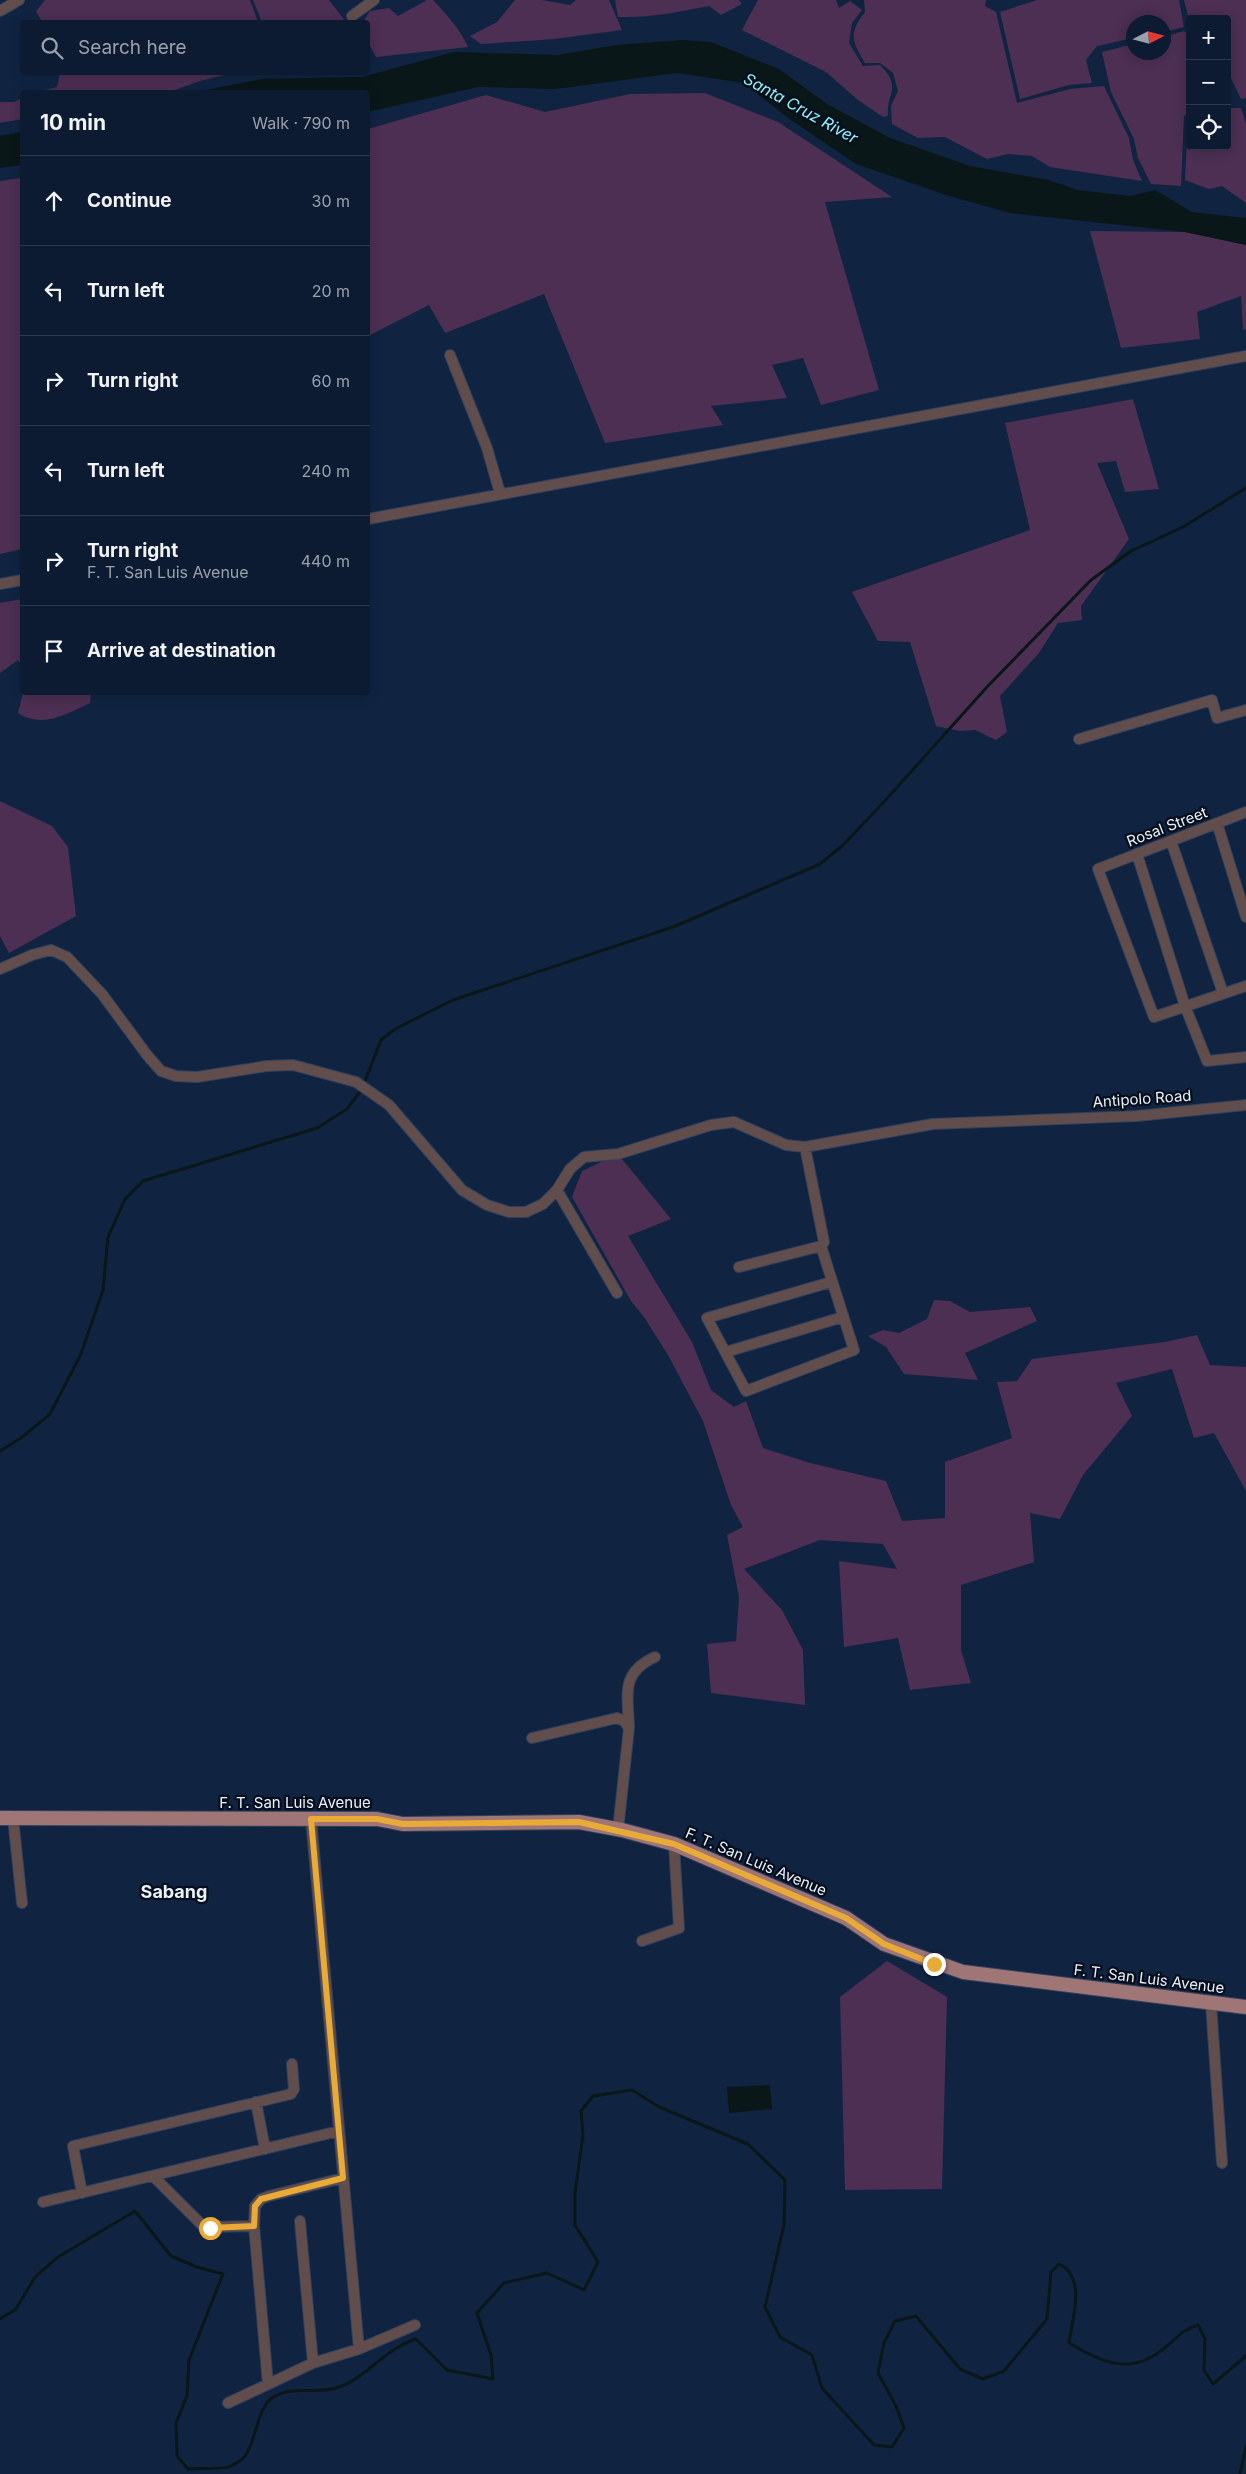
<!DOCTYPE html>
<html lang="en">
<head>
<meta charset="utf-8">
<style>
	body { margin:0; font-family:Inter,sans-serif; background:#15243a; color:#f1f3f6 }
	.controls { position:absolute; right:15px; top:15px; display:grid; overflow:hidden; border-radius:5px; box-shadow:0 2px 12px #0003 }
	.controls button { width:45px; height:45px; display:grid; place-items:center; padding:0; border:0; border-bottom:1px solid #2c394d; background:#0c1b32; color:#f1f3f6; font:25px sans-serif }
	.compass { position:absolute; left:1126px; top:15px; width:45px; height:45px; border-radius:50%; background:#0c1b32; box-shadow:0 2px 12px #0003; rotate:84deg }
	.stop { position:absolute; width:15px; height:15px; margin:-11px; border:4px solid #e8ab37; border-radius:50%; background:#fff }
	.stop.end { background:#e8ab37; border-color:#fff; box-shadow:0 1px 5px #0008 }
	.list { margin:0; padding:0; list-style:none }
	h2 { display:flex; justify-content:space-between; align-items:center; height:65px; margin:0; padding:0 20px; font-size:21px }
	h2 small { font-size:16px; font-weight:400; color:#9aa1ac }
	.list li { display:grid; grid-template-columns:32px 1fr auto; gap:15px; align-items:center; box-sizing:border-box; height:90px; padding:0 20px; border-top:1px solid #2c394d }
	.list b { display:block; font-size:19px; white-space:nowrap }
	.list p { margin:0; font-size:16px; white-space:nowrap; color:#9aa1ac }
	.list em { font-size:16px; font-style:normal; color:#9aa1ac }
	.icon { flex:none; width:28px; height:28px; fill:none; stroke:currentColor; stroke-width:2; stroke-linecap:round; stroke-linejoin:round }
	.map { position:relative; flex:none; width:1246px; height:2474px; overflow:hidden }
	.search { position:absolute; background:#0c1b32; box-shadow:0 2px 12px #0003; left:20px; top:20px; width:350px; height:55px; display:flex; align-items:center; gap:12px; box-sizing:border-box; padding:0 18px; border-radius:5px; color:#9aa1ac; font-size:19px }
	.panel { position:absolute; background:#0c1b32; box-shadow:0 2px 12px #0003; left:20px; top:90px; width:350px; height:605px; border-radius:5px }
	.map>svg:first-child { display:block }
	.green { fill:#4c2f53 }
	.water { fill:#0a1718 }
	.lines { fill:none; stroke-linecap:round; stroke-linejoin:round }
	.stream { stroke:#0a1718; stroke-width:3 }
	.minor-casing { stroke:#2f415c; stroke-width:12 }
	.major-casing { stroke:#2f415c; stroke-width:16 }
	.minor { stroke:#624d4d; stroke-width:10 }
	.major { stroke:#9f7575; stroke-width:14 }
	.route { stroke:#e8ab37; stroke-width:6 }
	.labels { text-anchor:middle; stroke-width:4.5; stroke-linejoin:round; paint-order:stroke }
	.street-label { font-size:15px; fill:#eaf2fe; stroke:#060d1b }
	.water-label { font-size:16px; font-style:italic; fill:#89f7fc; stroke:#060d1b }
	.quarter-label { font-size:18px; font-weight:bold; fill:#eaf2fe; stroke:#060d1b }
</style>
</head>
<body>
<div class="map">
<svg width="1246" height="2474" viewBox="0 0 1246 2474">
	<rect width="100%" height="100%" fill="#102442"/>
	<path class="green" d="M45,0H250L258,22H42L36,11Z
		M253,0H329L346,22H265L261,20Z
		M427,0H433C446,14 461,30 468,47L376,57L368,42V22H363L370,11L389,8L398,16Z
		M515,0H542L570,5L576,0H609L622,30L554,39L481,44L470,36L497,22Z
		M615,0H739L742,4L721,15L709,6C678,12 650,18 618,17Z
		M758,0H836L839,8L850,1L862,10L852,23L849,43L863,66L880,65C903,88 886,92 888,116L883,117L858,100L826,72L742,30Z
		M864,0H986L985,6L996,12L1017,103L1070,89L1104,86L1129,138L1133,160L1142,181L1050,167L1032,156L1008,154L987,159L945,137L918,138L892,124L891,106L898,91L893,73L880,63H865C852,41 848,34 865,12Z
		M1037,0H1179L1184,27L1164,32V22H1134L1133,38L1097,46L1086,60L1092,83L1069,85L1020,99L1000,12Z
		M1184,0H1246V98L1241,99L1227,70V19H1190V23Z
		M1184,31L1190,36V111L1184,116L1181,186L1151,184L1138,158L1134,139L1111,92L1102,52L1133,44L1134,52H1164V37Z
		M60,73V72L232,73L200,81L169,92H39L57,87Z
		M705,93L778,122L892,197L825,202L879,390L821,405L803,358L772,365L787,398L711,406L723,425L605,443L544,294L445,333L429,305L368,336V129L486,95L545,112L630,94Z
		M22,98V119L0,123V102H14Z
		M1227,108H1241L1246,124V203L1222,186L1209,189L1185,180L1188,118L1190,146H1227Z
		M22,178V549L0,554V181Z
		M1090,231L1185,232L1246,245V329L1243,330L1241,296L1197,312L1200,339L1121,348Z
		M1133,399L1159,489L1125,492L1116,461L1097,463L1129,539L1081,606L1082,620L1058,623L1039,653L1000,696L1007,732L996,740L975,730L960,731L936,726L910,642L878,641L852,592L1030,530L1005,423Z
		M22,599V666L18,660L0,673V603Z
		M23,693V692L91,693L90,703C66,714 43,729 18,713Z
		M0,801L52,826L68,847L76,916L9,953L0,936Z
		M618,1154L671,1219L628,1236L692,1342L711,1390L734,1407L746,1401L763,1448L810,1463L886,1481L902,1521L945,1518V1462L1012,1438L997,1382L1017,1381L1032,1359L1165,1342L1197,1335L1210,1365L1246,1367V1491L1214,1433L1194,1438L1172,1369L1116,1383L1132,1416L1083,1475L1060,1519L1030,1513L1034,1562L961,1585V1650L971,1683L910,1690L898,1638L844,1647L839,1561L897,1569L883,1544L820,1540L744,1569L782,1610L803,1650L805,1705L711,1693L707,1644L736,1641L739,1597L727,1535L743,1527L731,1505L703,1421L668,1355L644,1317L631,1301L572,1197L582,1171Z
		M934,1300L950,1301L970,1312L1030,1307L1037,1321L965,1353L978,1380L904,1374L886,1347L868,1336L883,1330L899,1333L927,1319Z
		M887,1961L947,1997L942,2189L845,2190L840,1997Z"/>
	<path class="water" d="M683,40L711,42L779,69L827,104L890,138L970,166L1049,180L1078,190L1130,196L1155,190L1192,212L1246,218V245L1185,232L1010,213L946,195L856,164L788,118L743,83L677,73L555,89L478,87L368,112V92H197L261,79L362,77L454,52L557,55L617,45Z
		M22,132V165L0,168V136Z
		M770,2085L772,2109L729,2113L727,2087Z"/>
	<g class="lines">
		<path class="stream" d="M0,1451L21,1438L50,1414L81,1354L103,1290L108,1237L125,1199L143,1181L317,1128L347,1109L362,1089L381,1040L395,1029L453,1000L673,927L820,864L842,846L882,804L987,687L1091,580L1131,551L1183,527L1246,488
			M0,2319L16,2309L35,2277L58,2257L135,2211L171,2256L197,2267L223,2274L189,2360L187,2396L176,2423L177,2456L188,2469C196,2468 225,2469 229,2467C233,2465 242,2460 245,2456C257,2441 256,2406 275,2396C295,2385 319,2395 339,2387C367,2377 385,2349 416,2339L447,2370L493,2379L491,2355L477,2313L504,2283L547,2273L584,2290L598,2262L575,2225V2193L583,2135L581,2111L593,2096L632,2090L659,2107L748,2144L785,2180L784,2225L765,2307L780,2337L812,2355L822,2388L874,2445L892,2447L904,2428L896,2406L878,2373L884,2343L895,2321L916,2316L960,2369L983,2379L1004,2371L1047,2319L1051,2272L1059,2264C1087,2277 1072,2319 1069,2343C1104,2363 1132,2377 1167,2346C1179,2336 1182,2330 1198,2325L1205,2339L1204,2370L1213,2384L1246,2356
			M1240,2474L1246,2446"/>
		<defs>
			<path id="minor" d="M0,11L19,0
				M352,16L374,0
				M450,355L487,448L500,493
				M368,519L1246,356
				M0,584L22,580
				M1079,739L1212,700L1217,718L1246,710
				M1246,812L1098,869L1154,1017L1246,986
				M1217,823L1246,917
				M1171,841L1223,993
				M1137,854L1185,1006L1207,1061L1246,1057
				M0,969L32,955L51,950L67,957L102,994L147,1055L161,1071L176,1076L197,1077L267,1066L293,1065L356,1082L389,1105L462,1190L487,1205L509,1212H526L543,1204L557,1190L570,1169L584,1157L618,1154L711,1125L734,1122L786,1145L805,1147L933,1124L1137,1116L1246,1105
				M557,1190L617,1293
				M821,1246L854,1350L746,1391L707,1318L831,1282
				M739,1267L821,1246L824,1242L805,1147
				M726,1352L843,1317
				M629,1728C628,1694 620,1673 655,1657
				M532,1738L617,1718L624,1721L629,1728L618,1830
				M13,1818L22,1903
				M311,1819L359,2349
				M642,1941L679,1928L674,1844
				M1211,2004L1222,2163
				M256,2102L265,2149
				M153,2176L204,2227L254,2226
				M82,2193L73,2146L291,2094L294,2089L292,2064
				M43,2202L339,2131
				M300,2221L313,2363
				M268,2384L254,2226L255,2206L261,2199L269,2196L343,2178
				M228,2403L313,2363L359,2349L415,2325"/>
			<path id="major" d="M0,1818L377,1819L403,1824L579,1822L622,1830L674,1844L846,1918L884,1944L963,1972L1246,2007"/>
		</defs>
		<use href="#minor" class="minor-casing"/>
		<use href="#major" class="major-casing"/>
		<use href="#minor" class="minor"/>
		<use href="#major" class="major"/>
	</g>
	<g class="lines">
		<path class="route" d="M210,2228L254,2226L255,2206L261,2199L343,2178L311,1819H377L403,1824L579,1822L674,1844L846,1918L884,1944L934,1964"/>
	</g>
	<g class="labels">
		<g class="street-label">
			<text transform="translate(1167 827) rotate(-21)" y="5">Rosal Street</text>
			<text transform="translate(1142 1099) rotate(-4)" y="5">Antipolo Road</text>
			<text x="295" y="1808">F. T. San Luis Avenue</text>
			<text transform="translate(756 1862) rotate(23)" y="5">F. T. San Luis Avenue</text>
			<text transform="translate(1149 1979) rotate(7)" y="5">F. T. San Luis Avenue</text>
		</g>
		<g class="water-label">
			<text transform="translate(801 108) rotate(29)" y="6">Santa Cruz River</text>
		</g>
		<g class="quarter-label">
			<text x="174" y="1898">Sabang</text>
		</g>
	</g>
</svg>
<div class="controls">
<button>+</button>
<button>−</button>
<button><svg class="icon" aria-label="locate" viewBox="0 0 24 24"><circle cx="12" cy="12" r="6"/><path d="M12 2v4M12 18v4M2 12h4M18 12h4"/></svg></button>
</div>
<svg class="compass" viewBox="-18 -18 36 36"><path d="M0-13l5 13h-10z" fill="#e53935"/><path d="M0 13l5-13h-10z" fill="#9aa1ac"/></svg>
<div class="stop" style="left:210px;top:2228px"></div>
<div class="stop end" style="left:934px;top:1964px"></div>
<div class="search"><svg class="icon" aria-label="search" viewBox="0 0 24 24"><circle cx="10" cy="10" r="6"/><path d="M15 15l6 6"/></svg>Search here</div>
<section class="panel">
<h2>10 min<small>Walk · 790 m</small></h2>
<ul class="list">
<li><svg class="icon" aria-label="ahead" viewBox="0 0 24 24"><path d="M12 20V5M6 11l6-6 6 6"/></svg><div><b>Continue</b></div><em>30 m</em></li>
<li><svg class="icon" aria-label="left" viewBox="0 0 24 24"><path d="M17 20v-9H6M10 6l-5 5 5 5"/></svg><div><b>Turn left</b></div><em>20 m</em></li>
<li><svg class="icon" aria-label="right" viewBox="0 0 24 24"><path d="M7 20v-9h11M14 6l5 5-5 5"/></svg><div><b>Turn right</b></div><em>60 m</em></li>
<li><svg class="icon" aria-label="left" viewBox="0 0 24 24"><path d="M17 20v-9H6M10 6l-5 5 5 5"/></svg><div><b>Turn left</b></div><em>240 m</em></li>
<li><svg class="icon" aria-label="right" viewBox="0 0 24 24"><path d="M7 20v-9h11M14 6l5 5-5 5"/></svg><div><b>Turn right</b><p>F. T. San Luis Avenue</p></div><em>440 m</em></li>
<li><svg class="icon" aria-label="arrive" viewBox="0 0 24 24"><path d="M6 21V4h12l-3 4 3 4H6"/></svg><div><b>Arrive at destination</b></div></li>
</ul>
</section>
</div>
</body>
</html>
